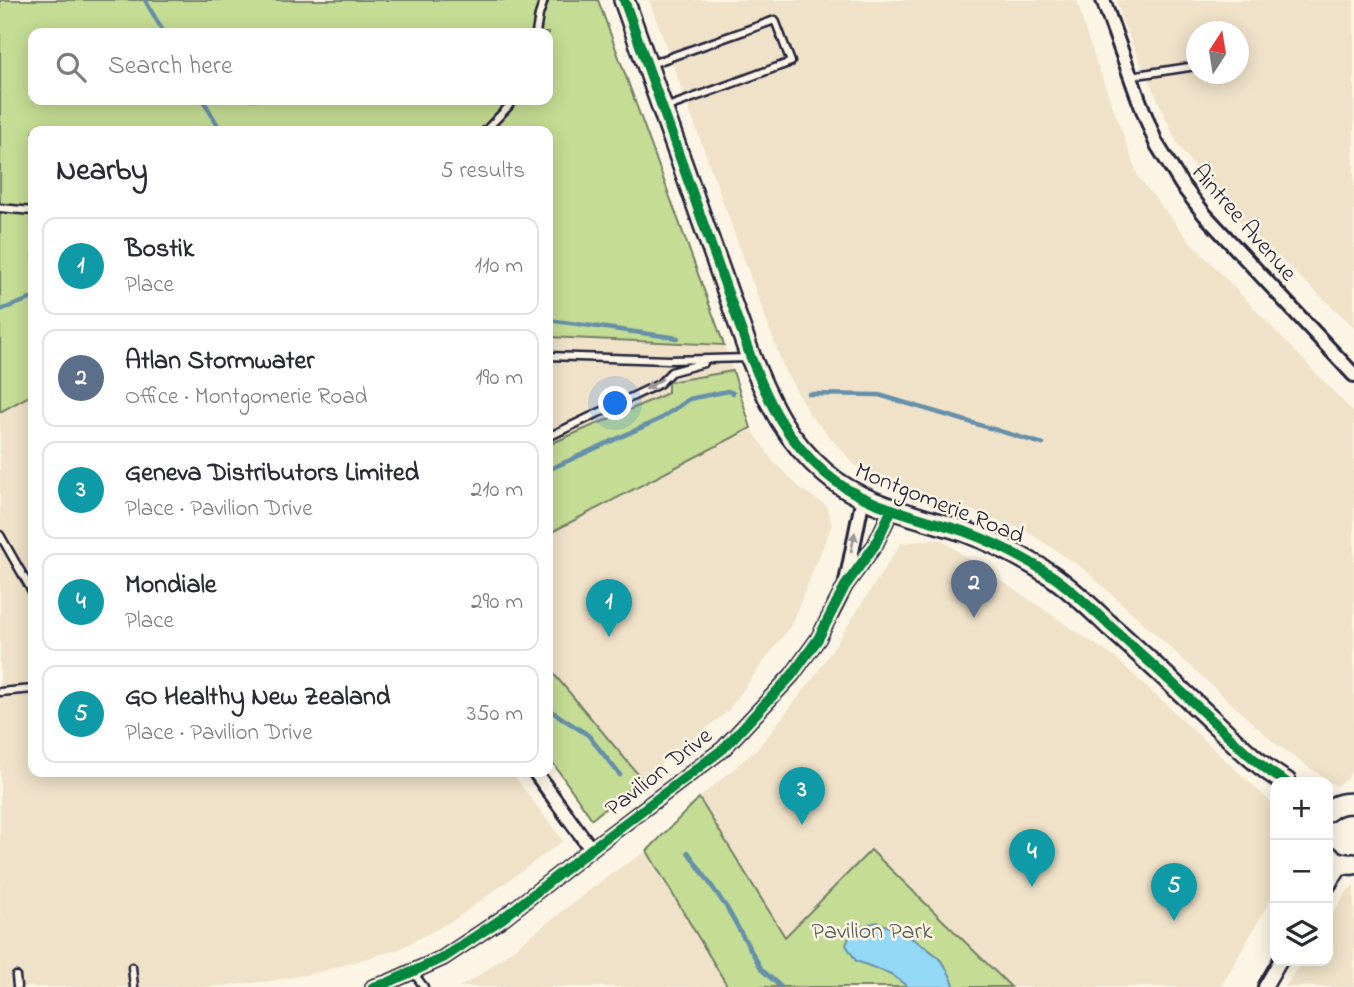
<!DOCTYPE html>
<html lang="en">
<head>
<meta charset="utf-8">
<style>
	body { margin:0; font-family:"Indie Flower",sans-serif; background:#f7f7f7; color:#2b2b33 }
	.controls { position:absolute; right:21px; bottom:21px; display:grid; overflow:hidden; border-radius:14px; box-shadow:0 4px 18px #0003 }
	.controls button { width:63px; height:63px; display:grid; place-items:center; padding:0; border:0; border-bottom:2px solid #e1e1e2; background:#fff; color:#2b2b33; font:35px sans-serif }
	.compass { position:absolute; left:1186px; top:21px; width:63px; height:63px; border-radius:50%; background:#fff; box-shadow:0 4px 18px #0003; rotate:12deg }
	.you { position:absolute; left:616px; top:404px; width:24px; height:24px; margin:-18px; border:5px solid #fff; border-radius:50%; background:#1a73e8; box-shadow:0 0 0 10px #1a73e833 }
	.badge { display:grid; place-items:center; width:46px; height:46px; border-radius:50%; background:#db2777; color:#fff; font-size:23px; font-weight:700 }
	.pin { position:absolute; translate:-50% -58px; filter:drop-shadow(0 2px 4px #0008) }
	.pin::after { content:''; position:absolute; top:37px; width:24px; height:21px; background:inherit; clip-path:polygon(0 0,100% 0,50% 100%) }
	.list { margin:0; padding:0; list-style:none }
	h2 { display:flex; justify-content:space-between; align-items:center; height:91px; margin:0; padding:0 28px; font-size:30px }
	h2 small { font-size:23px; font-weight:400; color:#7c7c81 }
	.list li { display:grid; grid-template-columns:46px 1fr auto; gap:21px; align-items:center; box-sizing:border-box; height:98px; margin:0 14px 14px; padding:0 14px; border:2px solid #e1e1e2; border-radius:14px }
	.list b { display:block; font-size:26px; white-space:nowrap }
	.list p { margin:0; font-size:23px; white-space:nowrap; color:#7c7c81 }
	.list em { font-size:23px; font-style:normal; color:#7c7c81 }
	.icon { flex:none; width:38px; height:38px; fill:none; stroke:currentColor; stroke-width:2; stroke-linecap:round; stroke-linejoin:round }
	.map { position:relative; flex:none; width:1354px; height:987px; overflow:hidden }
	.search { position:absolute; background:#fff; box-shadow:0 4px 18px #0003; left:28px; top:28px; width:525px; height:77px; display:flex; align-items:center; gap:18px; box-sizing:border-box; padding:0 24px; border-radius:14px; color:#7c7c81; font-size:26px }
	.panel { position:absolute; background:#fff; box-shadow:0 4px 18px #0003; left:28px; top:126px; width:525px; height:651px; border-radius:14px }
	.map>svg:first-child { display:block }
	.built { fill:#f0e2c9; fill-rule:evenodd }
	.green { fill:#c4dc93; stroke:#737f67; stroke-width:2; fill-rule:evenodd }
	.water { fill:#93d8f4; stroke:#668faa; stroke-width:2 }
	.lines { fill:none; stroke-linecap:round; stroke-linejoin:round }
	.stream { stroke:#668faa; stroke-width:4.5 }
	.lane-casing { stroke:#22223b; stroke-width:11 }
	.street-casing { stroke:#22223b; stroke-width:18 }
	.secondary-casing { stroke:#22223b; stroke-width:24 }
	.lane { stroke:#fcf5e5; stroke-width:6 }
	.street { stroke:#fcf5e5; stroke-width:12 }
	.secondary { stroke:#fcf5e5; stroke-width:19 }
	.cycleway-casing { stroke:#fcf5e5; stroke-width:15 }
	.cycleway { stroke:#00873e; stroke-width:10 }
	.oneway { fill:#9a9698 }
	.labels { text-anchor:middle; stroke-width:5; stroke-linejoin:round; paint-order:stroke }
	.street-label { font-size:24px; fill:#22223b; stroke:#fcf5e5 }
	.park-label { font-size:24px; fill:#535a55; stroke:#fcf5e5 }
</style>
</head>
<body>
<div class="map">
<svg width="1354" height="987" viewBox="0 0 1354 987">
	<rect width="100%" height="100%" fill="#fcf5e5"/>
	<filter id="ink" filterUnits="userSpaceOnUse"><feTurbulence type="fractalNoise" baseFrequency=".0143" numOctaves="2"/><feDisplacementMap in="SourceGraphic" scale="14" xChannelSelector="R" yChannelSelector="G"/><feConvolveMatrix kernelMatrix="1 2 1 2 8 2 1 2 1" color-interpolation-filters="sRGB"/></filter>
	<g filter="url(#ink)">
		<path class="built" d="M649,0H1077L1088,39L1139,178L1189,240L1354,413V767L1347,779L1336,786L1278,746L1085,570L1028,532L960,506L891,485L855,465L810,415L785,371Z
			M1117,0H1354V327L1225,208L1178,145L1121,19ZM1196,32H1238V74H1196Z
			M548,337L724,345L733,371L669,382L668,393L548,445Z
			M33,394V772H511L563,841L454,920L399,949L320,972L272,981L208,987H0V412Z
			M751,428L773,461L802,490L826,505L832,525L791,625L727,712L642,779L548,667V534Z
			M940,539L1117,659L1275,806V892L1221,987H1011L871,850L785,937L699,798L757,749L813,679L901,543Z
			M647,851L728,987H459L477,977L612,873Z
			M1354,885V987H1285L1302,961H1328V921L1348,890Z"/>
		<path class="green" d="M0,0H598L724,345L548,337V131H33V394L0,412ZM33,33H548V100H33Z
			M733,371L751,428L548,534V445L668,393V382Z
			M548,667L642,779L592,819L548,756Z
			M699,798L785,937L871,850L1011,987H728L647,851Z"/>
		<path class="water" d="M878,922C900,932 932,946 945,966C949,972 952,980 955,987H908L891,974L856,961L846,945C853,925 859,927 878,922Z"/>
		<g class="lines">
			<path class="stream" d="M145,0L164,33
				M203,100L221,131
				M0,310L33,298
				M548,320L678,338
				M809,394L879,395L1043,444
				M548,470L660,419L689,399L728,391L733,393
				M548,709L588,735L620,775
				M688,852L727,908L762,970L781,987"/>
			<defs>
				<path id="lane" d="M536,33L539,15L544,0
					M651,64L775,20L791,62L665,108
					M1130,76L1196,66
					M485,131L508,107L512,100
					M0,208L33,211
					M548,356L669,360L749,358
					M548,437L659,384L671,372L704,363
					M0,535L33,593
					M0,692L33,689
					M132,967L134,987
					M412,971L424,987
					M16,976L17,987"/>
				<path id="street" d="M1103,0L1139,100L1156,143L1182,185L1205,215L1354,375
					M846,582L863,497
					M535,772L591,849
					M1328,886L1343,864
					M373,987L387,983L443,958L503,918L591,849L723,749L792,675L818,639L845,586L875,545L892,509
					M1265,987L1280,961"/>
				<path id="secondary" d="M624,0L751,358C770,405 786,439 825,473C863,507 919,516 966,532C996,543 1024,558 1051,575C1073,590 1092,609 1111,627C1147,659 1182,692 1217,725C1239,746 1260,767 1286,782
					M1328,811C1336,804 1344,803 1354,803
					M1328,856C1336,863 1344,865 1354,864"/>
			</defs>
			<use href="#lane" class="lane-casing"/>
			<use href="#street" class="street-casing"/>
			<use href="#secondary" class="secondary-casing"/>
			<use href="#lane" class="lane"/>
			<use href="#street" class="street"/>
			<use href="#secondary" class="secondary"/>
			<defs>
				<path id="cycleway" d="M624,0L751,358C770,405 786,439 825,473C863,507 919,516 966,532C996,543 1024,558 1051,575C1073,590 1092,609 1111,627C1147,659 1182,692 1217,725C1239,746 1260,767 1286,782
					M373,987L387,983L443,958L503,918L591,849L723,749L792,675L818,639L845,586L875,545L892,509"/>
			</defs>
			<use href="#cycleway" class="cycleway-casing"/>
			<use href="#cycleway" class="cycleway"/>
		</g>
		<defs><path id="oneway-solid" d="M-6-.8H1V-3.2L6.5 0L1 3.2V.8H-6Z" transform="scale(1.75)"/></defs>
		<g class="oneway">
			<use href="#oneway-solid" transform="translate(654 384) rotate(147)"/>
			<use href="#oneway-solid" transform="translate(853 542) rotate(-79)"/>
		</g>
	</g>
	<g class="labels">
		<g class="street-label">
			<text transform="translate(1245 222) rotate(49)" y="8">Aintree Avenue</text>
			<text transform="translate(940 502) rotate(22)" y="8">Montgomerie Road</text>
			<text transform="translate(658 771) rotate(-38)" y="8">Pavilion Drive</text>
		</g>
		<g class="park-label">
			<text x="872" y="938">Pavilion Park</text>
		</g>
	</g>
</svg>
<div class="controls">
<button>+</button>
<button>−</button>
<button><svg class="icon" aria-label="layers" viewBox="0 0 24 24"><path d="M12 4l9 5-9 5-9-5zM3 14l9 5 9-5"/></svg></button>
</div>
<svg class="compass" viewBox="-18 -18 36 36"><path d="M0-13l5 13h-10z" fill="#e53935"/><path d="M0 13l5-13h-10z" fill="#7c7c81"/></svg>
<div class="you"></div>
<div class="pin badge" style="left:609px;top:637px;background:#0f9aa8">1</div>
<div class="pin badge" style="left:974px;top:618px;background:#5c6f8a">2</div>
<div class="pin badge" style="left:802px;top:825px;background:#0f9aa8">3</div>
<div class="pin badge" style="left:1032px;top:887px;background:#0f9aa8">4</div>
<div class="pin badge" style="left:1174px;top:921px;background:#0f9aa8">5</div>
<div class="search"><svg class="icon" aria-label="search" viewBox="0 0 24 24"><circle cx="10" cy="10" r="6"/><path d="M15 15l6 6"/></svg>Search here</div>
<section class="panel">
<h2>Nearby<small>5 results</small></h2>
<ul class="list">
<li><span class="badge" style="background:#0f9aa8">1</span><div><b>Bostik</b><p>Place</p></div><em>110 m</em></li>
<li><span class="badge" style="background:#5c6f8a">2</span><div><b>Atlan Stormwater</b><p>Office · Montgomerie Road</p></div><em>190 m</em></li>
<li><span class="badge" style="background:#0f9aa8">3</span><div><b>Geneva Distributors Limited</b><p>Place · Pavilion Drive</p></div><em>210 m</em></li>
<li><span class="badge" style="background:#0f9aa8">4</span><div><b>Mondiale</b><p>Place</p></div><em>290 m</em></li>
<li><span class="badge" style="background:#0f9aa8">5</span><div><b>GO Healthy New Zealand</b><p>Place · Pavilion Drive</p></div><em>350 m</em></li>
</ul>
</section>
</div>
</body>
</html>
